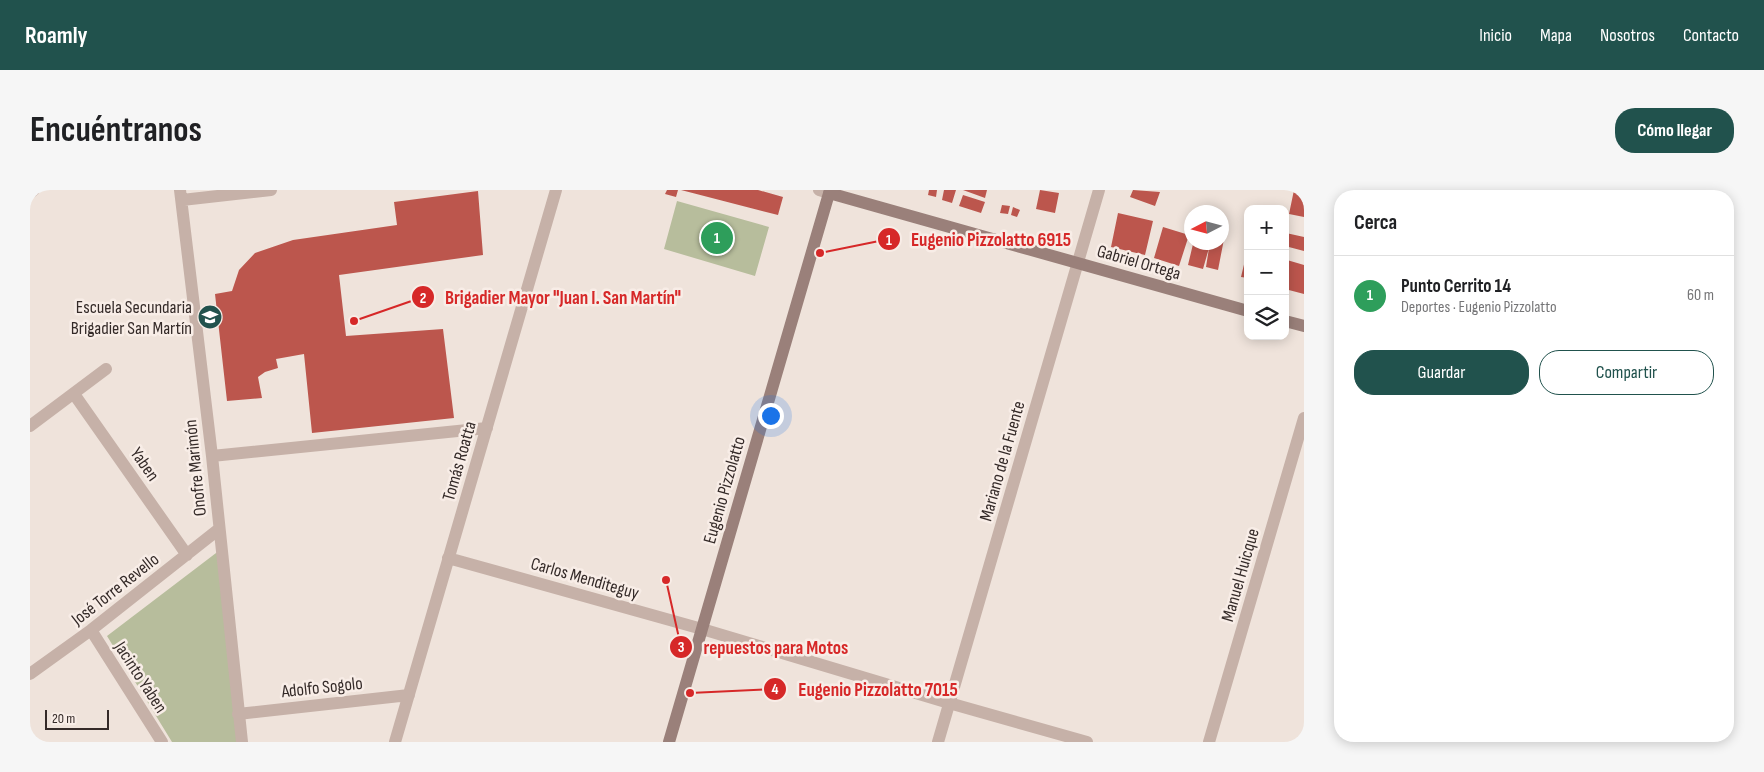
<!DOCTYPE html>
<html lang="es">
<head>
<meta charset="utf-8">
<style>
	body { margin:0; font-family:"Sofia Sans Condensed",sans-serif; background:#f6f6f6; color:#202124 }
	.controls { position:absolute; right:15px; top:15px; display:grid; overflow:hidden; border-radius:10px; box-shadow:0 2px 12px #0003 }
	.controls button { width:45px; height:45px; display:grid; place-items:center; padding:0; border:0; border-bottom:1px solid #e0e0e0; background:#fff; color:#202124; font:25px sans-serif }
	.compass { position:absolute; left:1154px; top:15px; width:45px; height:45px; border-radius:50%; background:#fff; box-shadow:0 2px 12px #0003; rotate:264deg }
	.scale { position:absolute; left:15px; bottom:12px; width:64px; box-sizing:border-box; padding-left:5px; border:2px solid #342a28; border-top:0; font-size:14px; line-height:18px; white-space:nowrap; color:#342a28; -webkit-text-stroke:4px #f8ede7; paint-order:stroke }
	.you { position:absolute; left:740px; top:225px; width:18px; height:18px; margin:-12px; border:4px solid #fff; border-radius:50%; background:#1a73e8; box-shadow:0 0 0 8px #1a73e833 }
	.badge { display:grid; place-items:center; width:32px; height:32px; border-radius:50%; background:#21524d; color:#fff; font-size:16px; font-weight:700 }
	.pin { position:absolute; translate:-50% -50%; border:2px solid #fff; box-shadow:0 1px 5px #0006 }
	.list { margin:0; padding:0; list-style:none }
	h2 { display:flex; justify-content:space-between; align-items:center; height:65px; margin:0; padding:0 20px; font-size:21px }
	h2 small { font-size:16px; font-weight:400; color:#757577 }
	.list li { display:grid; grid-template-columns:32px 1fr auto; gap:15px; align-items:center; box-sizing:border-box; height:80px; padding:0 20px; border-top:1px solid #e0e0e0 }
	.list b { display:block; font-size:19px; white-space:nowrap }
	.list p { margin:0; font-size:16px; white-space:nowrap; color:#757577 }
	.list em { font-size:16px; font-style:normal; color:#757577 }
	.actions { display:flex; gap:10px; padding:15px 20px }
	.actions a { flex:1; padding:11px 0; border:1px solid #21524d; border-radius:20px; text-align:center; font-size:18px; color:#21524d }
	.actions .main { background:#21524d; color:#fff }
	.icon { flex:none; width:28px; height:28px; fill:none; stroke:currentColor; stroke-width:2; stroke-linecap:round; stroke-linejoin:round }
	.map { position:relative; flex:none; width:1274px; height:552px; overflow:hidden; border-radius:20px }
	header { display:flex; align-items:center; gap:30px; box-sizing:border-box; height:70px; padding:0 25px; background:#21524d; color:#fff }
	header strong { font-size:24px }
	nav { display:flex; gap:28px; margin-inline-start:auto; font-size:18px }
	.intro { display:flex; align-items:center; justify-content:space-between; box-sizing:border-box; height:120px; padding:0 30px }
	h1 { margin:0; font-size:35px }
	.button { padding:12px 22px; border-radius:20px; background:#21524d; color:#fff; font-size:18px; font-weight:700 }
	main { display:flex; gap:30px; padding:0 30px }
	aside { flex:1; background:#fff; border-radius:20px; box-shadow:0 2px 12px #0003 }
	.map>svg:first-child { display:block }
	.green { fill:#b7bd9c }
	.building { fill:#bc564d }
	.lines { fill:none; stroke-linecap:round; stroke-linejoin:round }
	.minor { stroke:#c6b1a8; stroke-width:12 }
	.secondary { stroke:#9a807a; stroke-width:12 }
	.labels { text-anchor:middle; stroke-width:5; stroke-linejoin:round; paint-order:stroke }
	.street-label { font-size:18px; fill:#342a28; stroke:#f8ede7 }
	.poi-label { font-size:18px; fill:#342a28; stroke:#f8ede7; text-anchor:end }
	.leader { fill:none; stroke:#d62828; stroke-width:2 }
	.callout-dot { fill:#d62828; stroke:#f8ede7; stroke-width:2 }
	.mark-label { font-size:15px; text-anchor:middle; font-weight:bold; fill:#fff }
	.callout-label { font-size:19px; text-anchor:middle; font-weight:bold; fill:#d62828; stroke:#f8ede7; stroke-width:5; stroke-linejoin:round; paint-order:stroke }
</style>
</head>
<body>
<header>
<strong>Roamly</strong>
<nav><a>Inicio</a><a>Mapa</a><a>Nosotros</a><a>Contacto</a></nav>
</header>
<div class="intro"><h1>Encuéntranos</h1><a class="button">Cómo llegar</a></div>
<main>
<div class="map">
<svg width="1274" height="552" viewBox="0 0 1274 552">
	<rect width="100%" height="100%" fill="#efe3db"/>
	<path class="green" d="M647,11L739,37L725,86L634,59Z
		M190,360L212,552H142L77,446Z"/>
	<path class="building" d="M637,0H648L646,7L635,4Z
		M651,0H728L753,7L748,25Z
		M899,0H907L906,7L898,5Z
		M914,0H926L922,13L912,10Z
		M933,0H957L955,8Z
		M1010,0L1029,3L1025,23L1006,19Z
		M1103,0L1130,2L1125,16L1100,7Z
		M1264,0H1274V27L1259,24Z
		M448,1L453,65L309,85L316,146L413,139L424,228L282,243L274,164L246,169L248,178L235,182L228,187L232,208L197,211L185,104L202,101L209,80L225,63L263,50L367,35L364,12Z
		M933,5L955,12L951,23L929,16Z
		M972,15L980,16L978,24L970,23Z
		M983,17L990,20L987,27L981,25Z
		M1088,23L1123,31L1115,65L1081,57Z
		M1133,37L1159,45L1149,76L1124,68Z
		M1192,43L1195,44L1188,80L1176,77L1179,58L1173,79L1158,75L1163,54L1179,58L1181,52H1192Z
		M1256,43L1274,47V61L1255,56Z
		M1217,62H1218V88L1211,87Z
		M1257,70L1274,75V104L1255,99Z"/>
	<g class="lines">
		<path class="minor" d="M150,0L182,266L212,552
			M789,0L799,3
			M0,3L4,0
			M152,10L241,0
			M44,204L157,365
			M0,236L76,179
			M182,266L457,238
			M418,368L672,439L919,513L1057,552
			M61,440L132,552
			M0,484L61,440L189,339
			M208,524L379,505
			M365,552L526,0
			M908,552L1069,0
			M1179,552L1274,228"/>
		<path class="secondary" d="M799,3L1218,121
			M1255,131L1274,136
			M639,552L800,0"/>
	</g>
	<defs>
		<symbol id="school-disc" viewBox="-11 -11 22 22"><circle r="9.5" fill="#21524d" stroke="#f8ede7"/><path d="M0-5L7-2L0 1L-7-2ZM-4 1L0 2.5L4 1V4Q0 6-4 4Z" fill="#fff"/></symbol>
	</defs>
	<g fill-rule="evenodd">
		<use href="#school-disc" x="166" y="113" width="28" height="28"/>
	</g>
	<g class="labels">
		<g class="street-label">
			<text transform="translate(1109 72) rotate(16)" y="6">Gabriel Ortega</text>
			<text transform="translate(429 271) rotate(-74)" y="6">Tomás Roatta</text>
			<text transform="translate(972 271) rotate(-74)" y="6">Mariano de la Fuente</text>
			<text transform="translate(115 274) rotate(55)" y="6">Yaben</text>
			<text transform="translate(165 278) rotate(-96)" y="6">Onofre Marimón</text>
			<text transform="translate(694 300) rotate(-74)" y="6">Eugenio Pizzolatto</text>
			<text transform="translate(1210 385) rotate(-74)" y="6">Manuel Huicque</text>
			<text transform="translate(555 388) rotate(16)" y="6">Carlos Menditeguy</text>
			<text transform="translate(85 399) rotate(-38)" y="6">José Torre Revello</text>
			<text transform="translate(111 487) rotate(57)" y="6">Jacinto Yaben</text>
			<text transform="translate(292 497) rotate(-6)" y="6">Adolfo Sogolo</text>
		</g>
		<g class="poi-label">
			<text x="162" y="123">Escuela Secundaria<tspan x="162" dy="21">Brigadier San Martín</tspan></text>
		</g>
	</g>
	<path class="leader" d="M790 63L859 49M324 131L393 107M636 390L651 457M660 503L745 499"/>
	<g class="callout-dot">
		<circle cx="790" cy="63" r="5"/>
		<circle cx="324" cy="131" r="5"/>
		<circle cx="636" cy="390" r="5"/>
		<circle cx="660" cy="503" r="5"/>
		<circle cx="859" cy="49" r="12"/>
		<circle cx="393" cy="107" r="12"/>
		<circle cx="651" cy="457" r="12"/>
		<circle cx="745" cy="499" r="12"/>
	</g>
	<g class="mark-label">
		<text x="859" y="55">1</text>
		<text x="393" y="113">2</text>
		<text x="651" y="462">3</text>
		<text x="745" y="504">4</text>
	</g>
	<g class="callout-label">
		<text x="961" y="56">Eugenio Pizzolatto 6915</text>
		<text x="533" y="114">Brigadier Mayor "Juan I. San Martín"</text>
		<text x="746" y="464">repuestos para Motos</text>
		<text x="848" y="506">Eugenio Pizzolatto 7015</text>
	</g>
</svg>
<div class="controls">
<button>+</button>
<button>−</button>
<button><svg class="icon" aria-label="layers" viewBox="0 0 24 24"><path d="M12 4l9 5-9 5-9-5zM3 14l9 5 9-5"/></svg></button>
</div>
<svg class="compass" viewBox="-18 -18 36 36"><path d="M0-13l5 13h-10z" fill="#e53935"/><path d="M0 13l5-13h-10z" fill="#757577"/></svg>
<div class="scale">20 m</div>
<div class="you"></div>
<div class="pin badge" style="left:687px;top:48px;background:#2e9e5b">1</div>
</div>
<aside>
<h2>Cerca<small></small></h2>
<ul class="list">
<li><span class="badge" style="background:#2e9e5b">1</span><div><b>Punto Cerrito 14</b><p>Deportes · Eugenio Pizzolatto</p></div><em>60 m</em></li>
</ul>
<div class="actions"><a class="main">Guardar</a><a>Compartir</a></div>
</aside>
</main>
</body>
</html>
